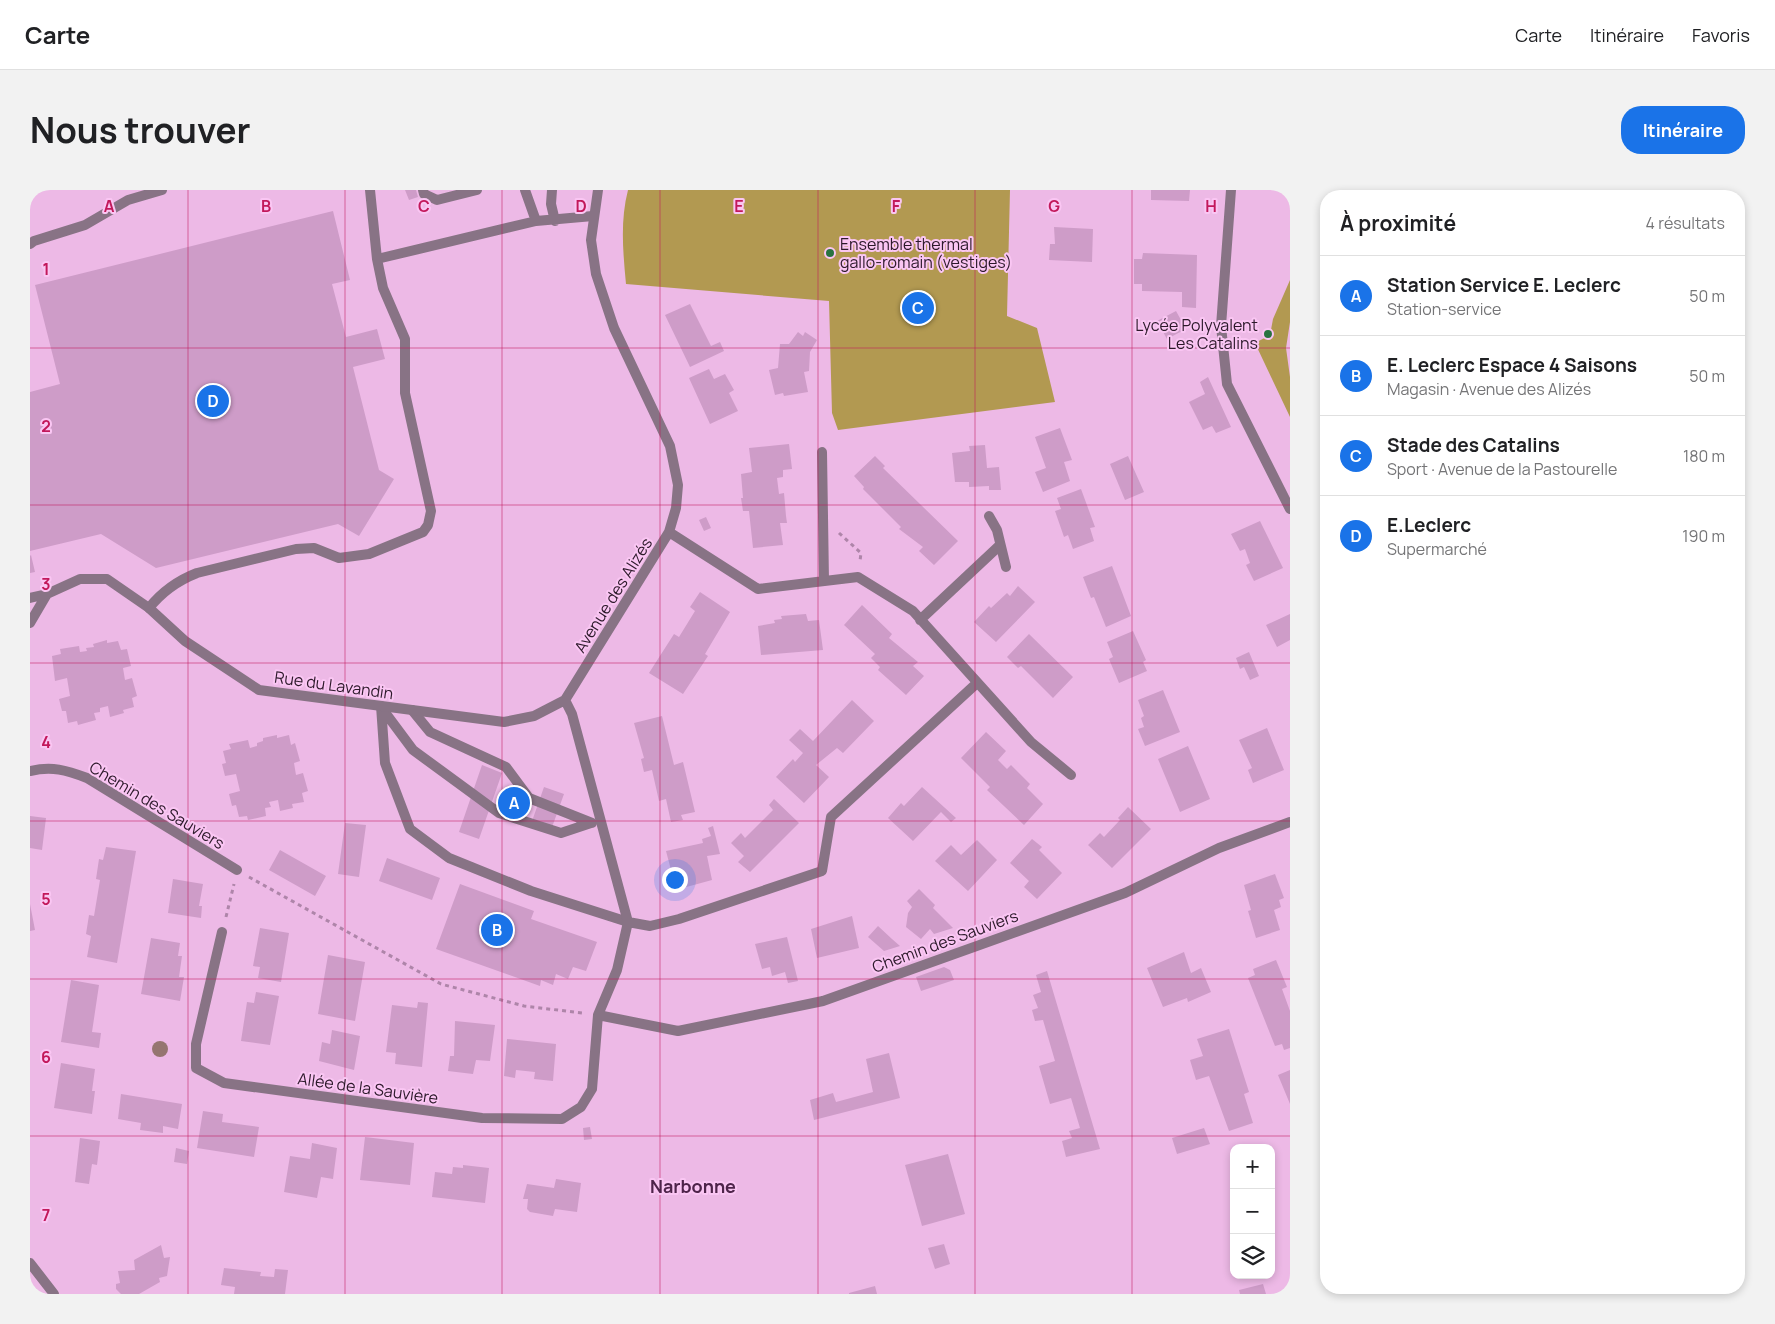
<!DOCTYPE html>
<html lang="fr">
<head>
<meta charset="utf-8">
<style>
	body { margin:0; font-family:Manrope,sans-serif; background:#f2f2f2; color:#202124 }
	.controls { position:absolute; right:15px; bottom:15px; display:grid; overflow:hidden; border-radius:10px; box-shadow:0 2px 8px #0003 }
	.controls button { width:45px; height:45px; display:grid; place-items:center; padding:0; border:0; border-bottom:1px solid #e0e0e0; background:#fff; color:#202124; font:25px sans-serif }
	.you { position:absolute; left:644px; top:689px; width:18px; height:18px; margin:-12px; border:4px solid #fff; border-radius:50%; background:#1a73e8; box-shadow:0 0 0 8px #1a73e833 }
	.badge { display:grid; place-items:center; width:32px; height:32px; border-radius:50%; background:#1a73e8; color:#fff; font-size:16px; font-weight:700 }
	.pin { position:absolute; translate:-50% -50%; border:2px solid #fff; box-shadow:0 1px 5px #0006 }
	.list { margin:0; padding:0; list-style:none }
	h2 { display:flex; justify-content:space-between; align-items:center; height:65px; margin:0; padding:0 20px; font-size:21px }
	h2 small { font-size:16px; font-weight:400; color:#757577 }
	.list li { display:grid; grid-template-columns:32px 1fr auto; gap:15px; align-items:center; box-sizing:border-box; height:80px; padding:0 20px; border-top:1px solid #e0e0e0 }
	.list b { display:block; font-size:19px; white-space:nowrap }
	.list p { margin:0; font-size:16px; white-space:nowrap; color:#757577 }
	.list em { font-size:16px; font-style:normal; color:#757577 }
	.icon { flex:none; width:28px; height:28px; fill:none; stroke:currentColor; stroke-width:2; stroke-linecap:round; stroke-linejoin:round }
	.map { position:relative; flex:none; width:1260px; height:1104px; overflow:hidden; border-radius:20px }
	header { display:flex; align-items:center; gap:30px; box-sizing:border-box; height:70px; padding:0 25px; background:#fff; border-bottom:1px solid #e0e0e0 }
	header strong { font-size:24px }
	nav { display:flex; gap:28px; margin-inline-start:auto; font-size:18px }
	.intro { display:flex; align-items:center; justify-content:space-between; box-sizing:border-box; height:120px; padding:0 30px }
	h1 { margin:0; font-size:35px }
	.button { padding:12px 22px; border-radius:20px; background:#1a73e8; color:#fff; font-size:18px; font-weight:700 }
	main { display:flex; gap:30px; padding:0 30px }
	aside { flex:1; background:#fff; border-radius:20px; box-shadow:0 2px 8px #0003 }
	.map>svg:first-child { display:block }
	.green { fill:#b29951 }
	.building { fill:#ce9cc8 }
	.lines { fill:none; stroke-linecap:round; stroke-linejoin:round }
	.path { stroke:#ae85a9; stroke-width:3; stroke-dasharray:4 4; stroke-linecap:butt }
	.lane { stroke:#887385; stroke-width:10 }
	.street { stroke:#887385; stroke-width:10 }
	.tree { fill:#957570 }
	.grid { fill:none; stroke:#c2185b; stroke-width:1; stroke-opacity:0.55 }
	.poi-dot { fill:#297340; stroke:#fac6f3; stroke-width:2 }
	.labels { text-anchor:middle; stroke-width:4; stroke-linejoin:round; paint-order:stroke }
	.poi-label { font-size:16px; fill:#2c192a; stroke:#fac6f3; text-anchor:start }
	.street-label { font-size:16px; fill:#2c192a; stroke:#fac6f3 }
	.neighbourhood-label { font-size:18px; font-weight:bold; fill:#4e244a; stroke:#fac6f3 }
	.grid-label { font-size:16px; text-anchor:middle; font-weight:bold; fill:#c2185b; stroke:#fac6f3; stroke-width:4; stroke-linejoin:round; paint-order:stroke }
</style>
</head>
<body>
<header>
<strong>Carte</strong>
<nav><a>Carte</a><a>Itinéraire</a><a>Favoris</a></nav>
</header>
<div class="intro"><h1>Nous trouver</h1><a class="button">Itinéraire</a></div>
<main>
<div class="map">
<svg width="1260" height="1104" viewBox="0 0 1260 1104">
	<rect width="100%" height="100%" fill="#edb9e6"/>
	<path class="green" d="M598,0H980L977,126L1007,138L1025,212L808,240L802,223L799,111L596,94C593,62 590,31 598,0Z
		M1260,90V132L1256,158L1260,187V227L1225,153L1240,145L1243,129Z"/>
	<path class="building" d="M375,0H386L388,7L379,10Z
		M1121,0H1160L1159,11L1121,10Z
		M303,21L320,90L302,94L316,147L347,139L355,169L323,177L349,280L364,289L329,346L308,334L126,378L71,344L0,361V202L30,194L5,95Z
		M1024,37L1063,39L1062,72L1019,70L1020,54H1025Z
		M1113,63L1167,65L1166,118L1152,117V102L1112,101V94H1104V69H1112Z
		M660,114L681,156L690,152L694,161L660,177L635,125Z
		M1146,121L1156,139L1137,149L1127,131Z
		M768,142L773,146L775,142L787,150L780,162L779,181L774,182L778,202L754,206L753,203L745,205L739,180L748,178L750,154H759Z
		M679,179L684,189L695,184L704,200L699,203L708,221L680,234L659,188Z
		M1178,187L1201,237L1186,243L1182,236L1173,240L1159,212L1175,204L1170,192Z
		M1030,238L1042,270L1034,272L1040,291L1013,302L1005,282L1016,278L1005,247Z
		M759,254L762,279L753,280V287L747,288L749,304L754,303L756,326L757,333H750L753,355L723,358L719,321H713L711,308H713L711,284L722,282L719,258Z
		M955,255L957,278L969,277L971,300H959V296L939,297V292H925L922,263L940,261L939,256Z
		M845,266L855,276L853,278L928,351L904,375L889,361L893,357L869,339L871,337L833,299L834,297L824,286Z
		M1098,266L1114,302L1095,310L1080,274Z
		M1051,299L1065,337L1060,338L1064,351L1043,359L1038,345L1034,347L1025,321L1031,319L1027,308Z
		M676,327L681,338L674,341L669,330Z
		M1230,331L1253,378L1224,391L1216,375L1220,373L1215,359L1210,361L1201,344Z
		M1,365L5,382L0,383V366Z
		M1082,376L1101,426L1076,437L1064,407L1061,408L1053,387Z
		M988,396L1005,412L966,452L944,432L959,416L961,418L977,403L980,406Z
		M670,402L700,422L675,464L678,466L653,504L619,483L644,444L649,447L665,421L660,417Z
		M832,415L862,444L859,448L888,472L883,476L894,486L876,505L848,480L850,477L841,468L845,464L814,435Z
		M776,424L778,431L789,430L793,460L731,465L728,436L745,433L744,430L752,429L751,426Z
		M1260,424V450L1247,457L1236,435Z
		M1103,441L1116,470L1113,472L1117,481L1089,493L1079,469L1083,467L1077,452Z
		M999,444L1043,487L1023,508L991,476L988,478L977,467Z
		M77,450V453L88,451L91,460L97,459L101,476L93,478L95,490L102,488L107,506L102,508L104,517L93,520L94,523L80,527L78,516L70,518V522L64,523L66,530L48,535L47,531L38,533L36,521H32L29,509L40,506L37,488L25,491L22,466L31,464L30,459L49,456L50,462L57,461L56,458L64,457L63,454Z
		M1219,462L1229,486L1220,490L1214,477L1210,479L1206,468Z
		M1133,500L1150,542L1115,556L1108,539L1114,537L1111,528L1114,526L1108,510Z
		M822,510L844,531L813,563L807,558L786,575L799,587L774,613L746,587L763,569L765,572L773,563L759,550L770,539L783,551Z
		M632,526L644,575L653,572L665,622L651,625L653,630L641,632L636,609L629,611L622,580L614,582L611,569L614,568L604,533Z
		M1237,538L1254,580L1223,593L1218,580L1222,578L1209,550Z
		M956,542L976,561L968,570L977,579L981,575L1000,594L997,598L1013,614L994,635L957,600L960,597L931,568Z
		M247,545V548L259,545L261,555L265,553L270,571L264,573L266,585L273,583L278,601L272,603L274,612L262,614L263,618L250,621L248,610L239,612L241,617L235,618L236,626L218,630L217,626L209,627L206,615L202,616L199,604L210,601L206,584L195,586L192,574L196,573L193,561L201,559L199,554L218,550L220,558L227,556V553L233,551V548Z
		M1158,556L1180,609L1150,622L1128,569Z
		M452,575L472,583L449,649L429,642Z
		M514,597L534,604L521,640L501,634Z
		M892,597L926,628L921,632L911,622L883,651L858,628L871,613L874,616Z
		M744,609L769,633L720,682L708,672L714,666L701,653L711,643L715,648L743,620L739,615Z
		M1098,617L1121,639L1082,678L1058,655L1070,643L1074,647L1090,630L1088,628Z
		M0,626L16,628L12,660L0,658Z
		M315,633L336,635L329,687L308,684Z
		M683,636L690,664L677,666L682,690L649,699L645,679L641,680L636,661L673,653L672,649L681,646L678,638Z
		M1002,649L1012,657L1009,660L1032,683L1007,709L994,697L999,691L980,673Z
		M947,650L967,670L938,701L905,671L921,655L931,665Z
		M76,657L106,661L87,773L57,767L61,746L56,744L59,725L64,726L70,690L66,689L69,669L73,670Z
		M250,660L296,686L285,706L239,680Z
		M357,668L410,688L402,710L349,691Z
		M1245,684L1254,708L1249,710L1251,717L1244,720L1250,740L1226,748L1218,721L1221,720L1214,695Z
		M143,689L173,694L169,716H172L171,728L138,723Z
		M430,694L504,721L501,729L567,752L556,781L543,777L538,789L526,784L523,795L511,790L510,796L406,759Z
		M889,699L905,715L903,718L923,738L904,744L900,739L891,749L876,737L878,723L882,717L877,711Z
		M0,714L5,740L0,741Z
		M822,726L829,758L787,768L781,739Z
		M848,736L862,749L870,756L854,761L838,747Z
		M230,738L259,743L251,792L228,788L230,777L223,776Z
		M757,747L768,791L758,793L755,782L742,786L740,777L732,779L725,754Z
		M121,748L150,753L148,766H152L149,787H154L150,811L111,804Z
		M1154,762L1161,783L1171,778L1181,802L1158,812L1157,808L1133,817L1117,778Z
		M298,765L335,772L325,831L288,824Z
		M1246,770L1257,797L1252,799L1260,821V858L1254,860L1252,854L1245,856L1218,788L1225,785L1223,779Z
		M914,777L920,780L924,790L891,801L886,787Z
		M1017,781L1070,959L1036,967L1032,951L1042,948L1039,941L1050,938L1041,908L1020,914L1009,876L1025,871L1013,830L1005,831L1002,820L1008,818L1003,805L1011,802L1006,785Z
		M41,790L69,795L62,842L71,843L69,858L31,852Z
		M226,802L249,806L240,855L211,851L217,812L224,813Z
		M388,812L398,813L392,877L365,874L366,863L356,862L362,815L387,818Z
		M425,831L465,835L460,871L446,870L443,884L418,881L420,866H424Z
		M1199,839L1219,902L1214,904L1223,933L1199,941L1179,886L1166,890L1160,870L1173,866L1167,849Z
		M302,840L330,846L324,880L289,871L292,852L300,854Z
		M477,849L526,854L523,891L504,889L505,882L486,880L485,888L474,886Z
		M859,863L870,908L784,930L780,910L803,903L806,912L843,902L836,869Z
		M31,873L65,879L62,901H65L62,924L24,918Z
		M1260,880V914L1248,885Z
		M91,904L152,914L148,939L133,936V943L110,940L111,933L88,929Z
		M173,921L193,924L192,932L229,937L224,967L167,958Z
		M560,937L562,949L554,950L553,938Z
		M1174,938L1180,954L1147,964L1142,948Z
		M335,947L384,953L380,995L330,990Z
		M50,948L70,951L67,975L62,974L59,994L45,992Z
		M282,953L307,958L303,989L291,987L287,1008L254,1002L260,966L280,969Z
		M146,958L159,961L157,974L144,972Z
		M918,964L935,1024L892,1036L875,975Z
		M433,975L459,978L455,1013L402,1007L405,982L422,984L423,977L433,978Z
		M526,989L551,993L547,1022L525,1019L523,1026L500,1022L497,1019L498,1009H493L497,994L524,998Z
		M914,1054L920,1074L905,1079L898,1058Z
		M131,1055L134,1068L140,1067L137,1086L129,1088L130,1092L109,1104H91L86,1099V1094L90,1093L88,1081L105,1080L104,1070Z
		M194,1078L231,1082L230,1086L244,1087L245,1079L258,1080L255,1104H204L205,1097L191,1095Z
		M1233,1094L1236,1104H1210L1209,1100Z
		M845,1096L847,1104H819V1103Z"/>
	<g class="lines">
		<path class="path" d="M809,343L831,363L830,371
			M219,687L411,794L494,816L552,823
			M196,727L204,694"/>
		<path class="lane" d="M393,0L394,4L407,10L447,0
			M495,0L506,31
			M522,0L521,14L525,31
			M347,69L506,31L563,26
			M119,418C131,403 149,390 167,383L266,359L284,358L309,368L339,364L393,342L398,335L401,321L375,203V149L353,98L347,69L340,0
			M351,516L355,573L380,639L419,668L501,701L598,732
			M351,517L383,560L469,623L531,643L561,633
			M382,520L400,542L476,577L499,608L562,633"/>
		<path class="street" d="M1201,0L1191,136L1197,194L1260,319
			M0,54L4,51L55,35L98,10L132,0
			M792,262L794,391
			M959,326L967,340L976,377
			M639,342L728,399L828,387L883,421L1001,552L1041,585
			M0,408L17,404
			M890,430L969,356
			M0,433L17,404L50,389H77L119,418L155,451L229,500L474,532L504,526L535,510L639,342L646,318L648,295L640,256L584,138L566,84L561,50L568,0
			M0,581C22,576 36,580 57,588L207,680
			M598,732L620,736L649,729L792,681L801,627L947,493
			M192,742L166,854V878L194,893L452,928L532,929L551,917L562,899L568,825L587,780L598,732L542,524L535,510
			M568,825L648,841L793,811L1095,703L1189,658L1260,632
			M0,1073L24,1104"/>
	</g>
	<circle class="tree" cx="130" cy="859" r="8"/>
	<path class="grid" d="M158,0V1104M315,0V1104M472,0V1104M630,0V1104M788,0V1104M945,0V1104M1102,0V1104M0,158H1260M0,315H1260M0,473H1260M0,631H1260M0,789H1260M0,946H1260"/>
	<g class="poi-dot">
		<circle cx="800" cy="63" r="5"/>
		<circle cx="1238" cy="144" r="5"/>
	</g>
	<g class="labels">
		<g class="poi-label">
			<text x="810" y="60">Ensemble thermal<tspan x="810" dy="18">gallo-romain (vestiges)</tspan></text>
			<text x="1228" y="141" text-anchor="end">Lycée Polyvalent<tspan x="1228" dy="18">Les Catalins</tspan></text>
		</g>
		<g class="street-label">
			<text transform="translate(583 405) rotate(-58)" y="6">Avenue des Alizés</text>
			<text transform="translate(304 495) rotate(8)" y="6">Rue du Lavandin</text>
			<text transform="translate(127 615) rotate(31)" y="6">Chemin des Sauviers</text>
			<text transform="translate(915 751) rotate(-20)" y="6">Chemin des Sauviers</text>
			<text transform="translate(338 898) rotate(8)" y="6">Allée de la Sauvière</text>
		</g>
		<g class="neighbourhood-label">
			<text x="663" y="1003">Narbonne</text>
		</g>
	</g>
	<g class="grid-label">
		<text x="79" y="22">A</text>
		<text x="236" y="22">B</text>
		<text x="394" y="22">C</text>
		<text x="551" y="22">D</text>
		<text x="709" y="22">E</text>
		<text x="866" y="22">F</text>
		<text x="1024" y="22">G</text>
		<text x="1181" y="22">H</text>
		<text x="16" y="85">1</text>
		<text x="16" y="242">2</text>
		<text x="16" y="400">3</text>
		<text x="16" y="558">4</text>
		<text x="16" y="715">5</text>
		<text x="16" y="873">6</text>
		<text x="16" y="1031">7</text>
	</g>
</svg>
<div class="controls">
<button>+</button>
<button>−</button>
<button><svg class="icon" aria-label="layers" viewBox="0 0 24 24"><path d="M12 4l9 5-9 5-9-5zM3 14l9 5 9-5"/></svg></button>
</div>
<div class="you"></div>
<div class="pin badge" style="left:484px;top:613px">A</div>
<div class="pin badge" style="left:467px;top:740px">B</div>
<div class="pin badge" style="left:888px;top:118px">C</div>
<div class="pin badge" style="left:183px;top:211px">D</div>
</div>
<aside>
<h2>À proximité<small>4 résultats</small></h2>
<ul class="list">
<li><span class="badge">A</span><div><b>Station Service E. Leclerc</b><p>Station-service</p></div><em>50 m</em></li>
<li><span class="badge">B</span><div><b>E. Leclerc Espace 4 Saisons</b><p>Magasin · Avenue des Alizés</p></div><em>50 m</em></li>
<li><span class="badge">C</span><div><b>Stade des Catalins</b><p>Sport · Avenue de la Pastourelle</p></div><em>180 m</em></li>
<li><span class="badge">D</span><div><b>E.Leclerc</b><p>Supermarché</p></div><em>190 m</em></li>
</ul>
</aside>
</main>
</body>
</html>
